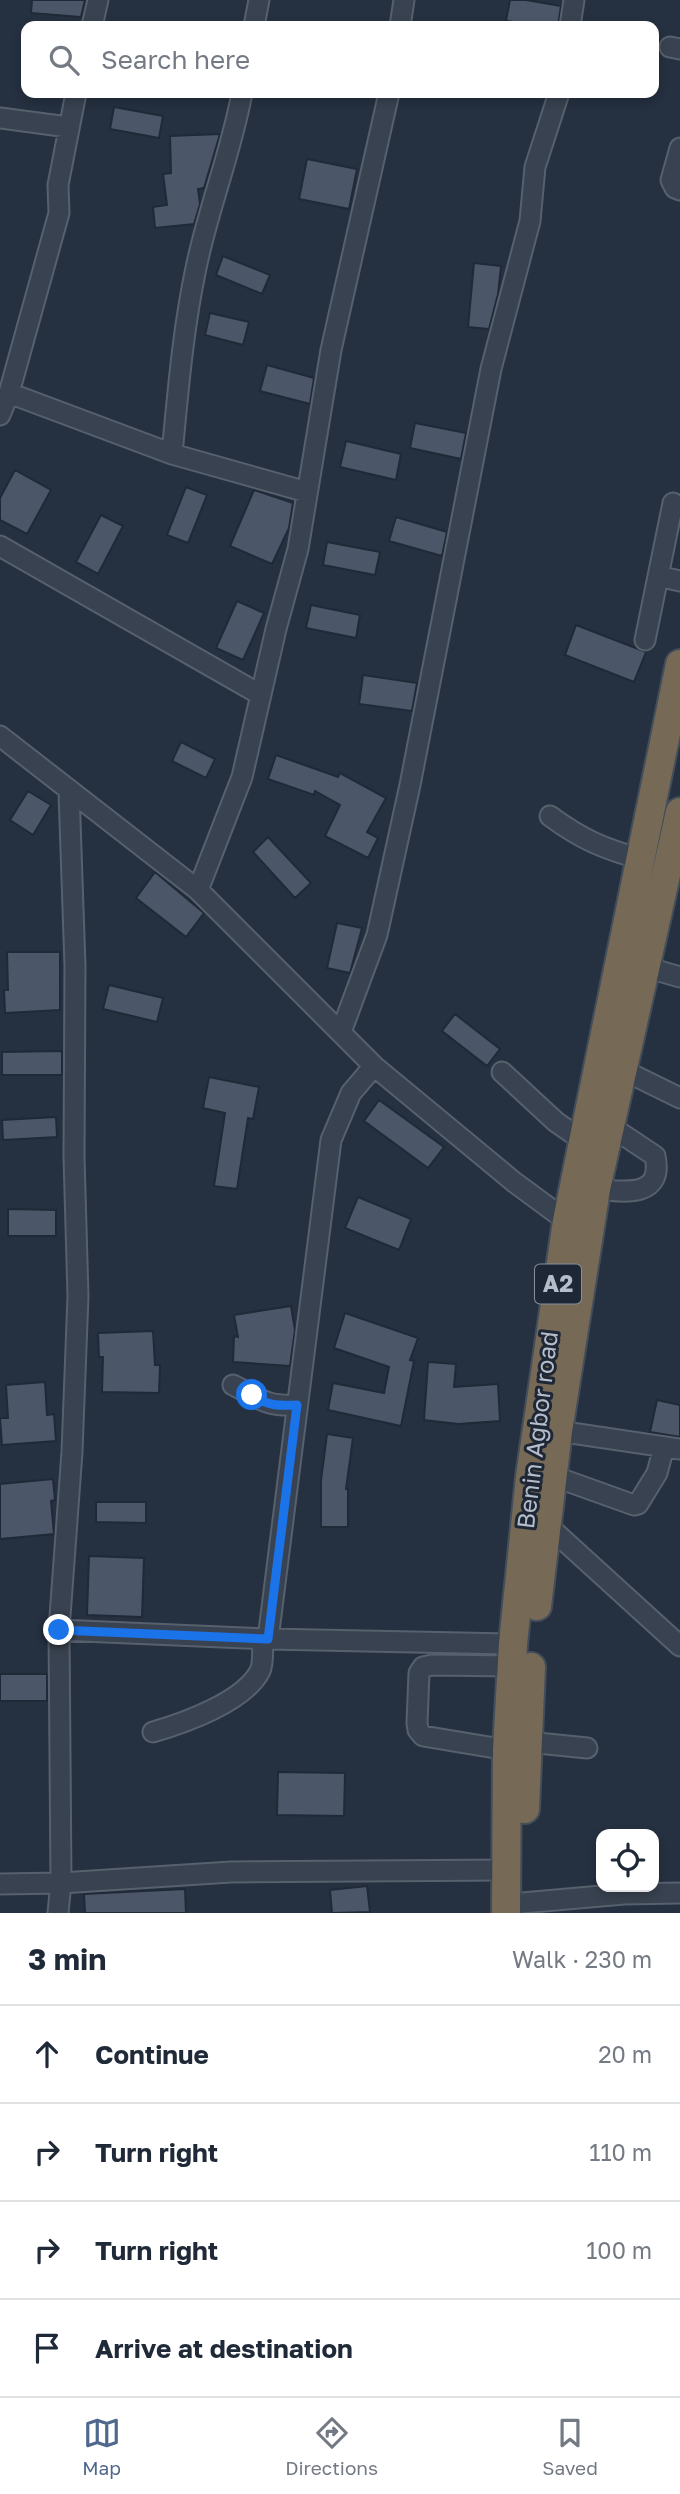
<!DOCTYPE html>
<html lang="en">
<head>
<meta charset="utf-8">
<style>
	body { margin:0; font-family:"Golos Text",sans-serif; background:#f6f6f7; color:#1f2937 }
	.controls { position:absolute; right:21px; bottom:21px; display:grid; overflow:hidden; border-radius:14px; box-shadow:0 4px 10px #0003 }
	.controls button { width:63px; height:63px; display:grid; place-items:center; padding:0; border:0; border-bottom:2px solid #e0e1e3; background:#fff; color:#1f2937; font:35px sans-serif }
	.stop { position:absolute; width:21px; height:21px; margin:-16px; border:5px solid #1a73e8; border-radius:50%; background:#fff }
	.stop.end { background:#1a73e8; border-color:#fff; box-shadow:0 2px 7px #0008 }
	.list { margin:0; padding:0; list-style:none }
	h2 { display:flex; justify-content:space-between; align-items:center; height:91px; margin:0; padding:0 28px; font-size:30px }
	h2 small { font-size:23px; font-weight:400; color:#747a83 }
	.list li { display:grid; grid-template-columns:46px 1fr auto; gap:21px; align-items:center; box-sizing:border-box; height:98px; padding:0 28px; border-top:2px solid #e0e1e3 }
	.list b { display:block; font-size:26px; white-space:nowrap }
	.list em { font-size:23px; font-style:normal; color:#747a83 }
	.icon { flex:none; width:38px; height:38px; fill:none; stroke:currentColor; stroke-width:2; stroke-linecap:round; stroke-linejoin:round }
	.map { position:relative; flex:none; width:680px; height:1913px; overflow:hidden }
	.search { position:absolute; background:#fff; box-shadow:0 4px 10px #0003; left:21px; right:21px; top:21px; height:77px; display:flex; align-items:center; gap:18px; box-sizing:border-box; padding:0 24px; border-radius:14px; color:#747a83; font-size:26px }
	.sheet { height:483px; background:#fff }
	nav { display:flex; justify-content:space-around; align-items:center; box-sizing:border-box; height:98px; border-top:2px solid #e0e1e3; background:#fff; font-size:19px; color:#747a83 }
	nav a { display:grid; justify-items:center; gap:4px }
	nav .on { color:#50688e }
	.map>svg:first-child { display:block }
	.building { fill:#4b5769; stroke:#202937; stroke-width:2 }
	.lines { fill:none; stroke-linecap:round; stroke-linejoin:round }
	.minor-casing { stroke:#57606d; stroke-width:23 }
	.highway-casing { stroke:#444d5a; stroke-width:32 }
	.minor { stroke:#394250; stroke-width:19 }
	.highway { stroke:#766a56; stroke-width:28 }
	.route { stroke:#1a73e8; stroke-width:9 }
	.labels { text-anchor:middle; stroke-width:6; stroke-linejoin:round; paint-order:stroke }
	.shield { fill:#1e2735; stroke:#88909d; stroke-width:2 }
	.shield-label { font-size:23px; font-weight:bold; fill:#b6bdca }
	.street-label { font-size:24px; fill:#b6bdca; stroke:#1e2735 }
</style>
</head>
<body>
<div class="map">
<svg width="680" height="1913" viewBox="0 0 680 1913">
	<rect width="100%" height="100%" fill="#253040"/>
	<path class="building" d="M32,0H85L81,17L31,13Z
		M510,0H526L561,6L558,26H540L506,21Z
		M114,107L163,116L159,138L110,129Z
		M220,134L204,188L198,189L200,204L194,224L155,228L153,207L167,205L163,174L171,173L170,136Z
		M307,159L357,169L349,209L299,199Z
		M223,256L270,275L262,294L216,275Z
		M474,263L501,266L498,294L489,329L468,327Z
		M210,313L249,322L243,345L205,335Z
		M267,365L314,378L310,404L260,391Z
		M415,423L466,433L461,459L410,448Z
		M346,441L401,454L396,480L340,467Z
		M15,470L51,490L27,534L0,520V498Z
		M186,487L207,495L188,543L167,535Z
		M254,490L293,503L289,528L272,564L230,546Z
		M101,515L123,526L98,574L76,562Z
		M396,517L447,532L442,556L389,541Z
		M327,542L380,552L375,575L323,565Z
		M237,601L264,613L243,660L216,648Z
		M311,605L360,615L356,638L306,628Z
		M576,625L646,652L634,682L565,655Z
		M363,675L417,683L412,711L359,704Z
		M181,742L215,759L206,778L172,761Z
		M276,755L338,777L340,773L386,798L367,832L378,838L368,858L325,836L340,805L315,791L314,795L268,779Z
		M28,791L51,805L33,835L10,820Z
		M268,837L311,883L295,898L253,852Z
		M155,872L204,913L186,937L136,898Z
		M337,923L362,928L350,973L327,968Z
		M7,952H60V1010L5,1013L4,990H8Z
		M109,985L163,998L157,1022L103,1009Z
		M455,1014L500,1049L487,1066L442,1031Z
		M62,1051V1075H2V1052Z
		M209,1077L259,1087L253,1119L248,1118L237,1189L214,1186L225,1113L203,1108Z
		M379,1100L444,1147L428,1168L364,1121Z
		M56,1117L57,1137L3,1140L2,1120Z
		M358,1197L411,1219L399,1250L345,1228Z
		M8,1209L56,1210V1236H8Z
		M291,1306L295,1330L290,1366L233,1362L234,1336L238,1337L234,1315Z
		M345,1313L418,1338L410,1360L414,1361L401,1426L328,1410L333,1383L384,1393L389,1367L334,1348Z
		M153,1331L155,1365H160L159,1393L102,1392L103,1357H99L98,1333Z
		M428,1362L456,1364L454,1387L498,1384L500,1421L458,1424L424,1420Z
		M45,1382L47,1415L54,1414L56,1441L2,1445L0,1418H8L6,1385Z
		M657,1400L680,1405V1437L650,1432Z
		M327,1434L353,1438L346,1489H348V1527H321V1480Z
		M53,1479L55,1500L51,1501L54,1534L0,1539V1484Z
		M96,1502H146V1523L96,1522Z
		M89,1556L144,1558L142,1617L87,1615Z
		M0,1674H47V1701H0Z
		M278,1772L345,1773L344,1816L277,1815Z
		M367,1886L370,1912L332,1913L330,1890Z
		M185,1889L186,1913H85L84,1894Z"/>
	<g class="lines">
		<defs>
			<path id="minor" d="M92,26L98,0
				M254,26L259,0
				M400,26L404,0
				M570,26L574,0
				M670,47L680,49
				M0,118L68,127
				M680,148L671,180L675,188L680,190
				M9,393L172,454L307,492
				M0,415L9,393L59,213L58,185L76,93
				M172,454C178,392 183,329 196,268C208,209 231,153 242,93
				M0,546L261,695
				M658,576L680,581
				M645,640L673,503
				M0,736L198,890L374,1066L514,1182L567,1221
				M550,816C581,839 604,849 641,859
				M198,890L242,777L276,629L298,549L331,350L389,93
				M645,967L680,977
				M341,1032L377,935L410,785L491,369L530,221L535,167L559,93
				M623,1070L680,1098
				M502,1072L556,1122L582,1140
				M596,1189C624,1192 664,1198 655,1156L610,1126
				M233,1385C259,1398 265,1407 297,1405
				M558,1431L680,1449
				M553,1476L634,1505L638,1504L657,1473L664,1447
				M547,1525L680,1646
				M59,1630L268,1639L513,1644
				M268,1639L331,1140L351,1093L374,1066
				M153,1732C184,1723 244,1702 260,1671C264,1663 262,1648 263,1639
				M528,1742L587,1748
				M507,1750L423,1736L418,1730L417,1723L419,1673L423,1667L432,1665L512,1666
				M0,1884L61,1883L231,1872L507,1870
				M522,1903L624,1894L680,1893
				M58,1913L61,1883L59,1630L72,1452L78,1296L74,1157L75,966L69,792"/>
			<path id="highway" d="M537,1606L558,1431L596,1189L680,812
				M525,1809L531,1667
				M506,1913L507,1750L513,1644L530,1477L567,1221L680,664"/>
		</defs>
		<use href="#minor" class="minor-casing"/>
		<use href="#highway" class="highway-casing"/>
		<use href="#minor" class="minor"/>
		<use href="#highway" class="highway"/>
	</g>
	<g class="lines">
		<path class="route" d="M59,1630L268,1639L297,1405C279,1406 267,1406 252,1395"/>
	</g>
	<g class="labels">
		<rect class="shield" x="535" y="1264.5" width="46" height="39" rx="5"/>
		<g class="shield-label">
			<text x="558" y="1292">A2</text>
		</g>
		<g class="street-label">
			<text transform="translate(538 1430) rotate(-83)" y="8">Benin Agbor road</text>
		</g>
	</g>
</svg>
<div class="controls">
<button><svg class="icon" aria-label="locate" viewBox="0 0 24 24"><circle cx="12" cy="12" r="6"/><path d="M12 2v4M12 18v4M2 12h4M18 12h4"/></svg></button>
</div>
<div class="stop" style="left:252px;top:1395px"></div>
<div class="stop end" style="left:59px;top:1630px"></div>
<div class="search"><svg class="icon" aria-label="search" viewBox="0 0 24 24"><circle cx="10" cy="10" r="6"/><path d="M15 15l6 6"/></svg>Search here</div>
</div>
<section class="sheet">
<h2>3 min<small>Walk · 230 m</small></h2>
<ul class="list">
<li><svg class="icon" aria-label="ahead" viewBox="0 0 24 24"><path d="M12 20V5M6 11l6-6 6 6"/></svg><div><b>Continue</b></div><em>20 m</em></li>
<li><svg class="icon" aria-label="right" viewBox="0 0 24 24"><path d="M7 20v-9h11M14 6l5 5-5 5"/></svg><div><b>Turn right</b></div><em>110 m</em></li>
<li><svg class="icon" aria-label="right" viewBox="0 0 24 24"><path d="M7 20v-9h11M14 6l5 5-5 5"/></svg><div><b>Turn right</b></div><em>100 m</em></li>
<li><svg class="icon" aria-label="arrive" viewBox="0 0 24 24"><path d="M6 21V4h12l-3 4 3 4H6"/></svg><div><b>Arrive at destination</b></div></li>
</ul>
</section>
<nav>
<a class="on"><svg class="icon" aria-label="map" viewBox="0 0 24 24"><path d="M3 6l6-2 6 2 6-2v14l-6 2-6-2-6 2zM9 4v14M15 6v14"/></svg>Map</a>
<a><svg class="icon" aria-label="directions" viewBox="0 0 24 24"><path d="M12 3l9 9-9 9-9-9zM9 14v-3h6M13 9l2 2-2 2"/></svg>Directions</a>
<a><svg class="icon" aria-label="saved" viewBox="0 0 24 24"><path d="M7 4h10v16l-5-4-5 4z"/></svg>Saved</a>
</nav>
</body>
</html>
